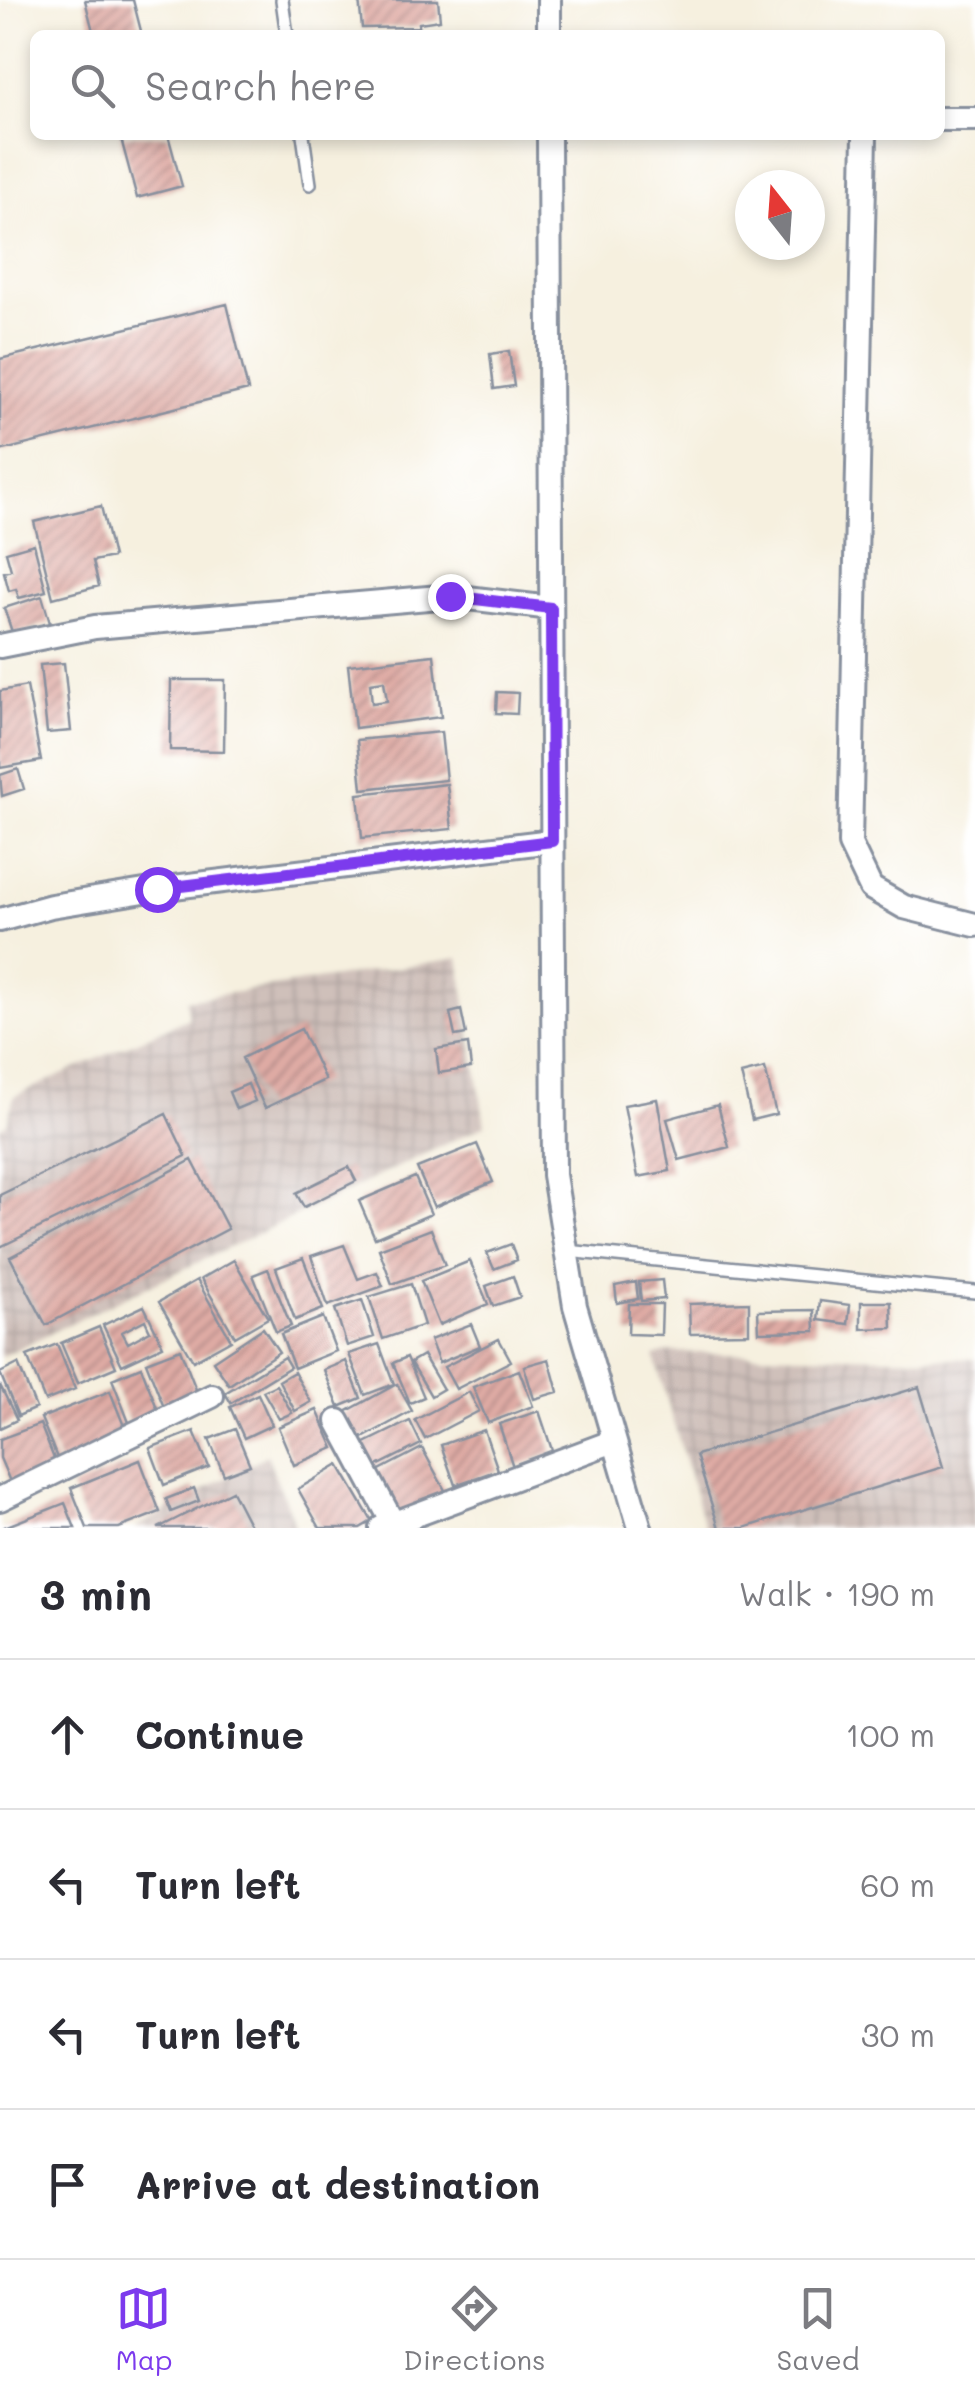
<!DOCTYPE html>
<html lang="en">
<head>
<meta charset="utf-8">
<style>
	body { margin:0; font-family:Mali,sans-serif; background:#f2f2f3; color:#2b2b33 }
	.compass { position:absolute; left:735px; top:170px; width:90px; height:90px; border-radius:50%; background:#fff; box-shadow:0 5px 15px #0003; rotate:343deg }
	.stop { position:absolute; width:30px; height:30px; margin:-22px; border:8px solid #7c3aed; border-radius:50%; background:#fff }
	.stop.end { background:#7c3aed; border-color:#fff; box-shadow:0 2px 10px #0008 }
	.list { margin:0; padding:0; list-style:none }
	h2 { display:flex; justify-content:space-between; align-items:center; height:130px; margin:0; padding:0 40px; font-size:42px }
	h2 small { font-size:32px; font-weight:400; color:#7c7c81 }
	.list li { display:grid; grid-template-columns:65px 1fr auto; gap:30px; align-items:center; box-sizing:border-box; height:150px; padding:0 40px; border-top:2px solid #e1e1e2 }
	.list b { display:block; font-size:38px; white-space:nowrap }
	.list em { font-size:32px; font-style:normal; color:#7c7c81 }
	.icon { flex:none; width:55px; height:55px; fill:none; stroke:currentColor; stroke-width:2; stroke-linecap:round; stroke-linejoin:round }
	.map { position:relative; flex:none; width:975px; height:1528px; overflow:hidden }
	.search { position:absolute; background:#fff; box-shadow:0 5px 15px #0003; left:30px; right:30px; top:30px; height:110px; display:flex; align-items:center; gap:25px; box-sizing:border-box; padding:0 35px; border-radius:15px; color:#7c7c81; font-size:38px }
	.sheet { height:730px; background:#fff }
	nav { display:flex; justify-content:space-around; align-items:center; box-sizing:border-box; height:140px; border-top:2px solid #e1e1e2; background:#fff; font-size:28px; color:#7c7c81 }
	nav a { display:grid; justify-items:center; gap:5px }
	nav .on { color:#7c3aed }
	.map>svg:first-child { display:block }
	.industrial { fill:url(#industrial-grid) }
	.building { fill:url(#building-hatch); fill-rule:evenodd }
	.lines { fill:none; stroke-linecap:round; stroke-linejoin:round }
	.lane-casing { stroke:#88909e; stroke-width:16 }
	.street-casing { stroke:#88909e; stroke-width:28 }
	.lane { stroke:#fff; stroke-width:11 }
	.street { stroke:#fff; stroke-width:22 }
	.route { stroke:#7c3aed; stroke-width:12 }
</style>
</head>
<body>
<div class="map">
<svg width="975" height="1528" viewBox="0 0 975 1528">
	<defs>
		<pattern id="industrial-grid" width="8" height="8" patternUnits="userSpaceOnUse" patternTransform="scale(2.5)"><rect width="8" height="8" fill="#cfc0ba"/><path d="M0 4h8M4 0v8" fill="none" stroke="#b1a5a2"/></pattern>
		<pattern id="building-hatch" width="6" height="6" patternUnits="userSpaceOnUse" patternTransform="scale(2.5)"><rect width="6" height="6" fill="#dfaba4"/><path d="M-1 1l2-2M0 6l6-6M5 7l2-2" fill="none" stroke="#b48c89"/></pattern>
	</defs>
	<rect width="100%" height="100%" fill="#fff"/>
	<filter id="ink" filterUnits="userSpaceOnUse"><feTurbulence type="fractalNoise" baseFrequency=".01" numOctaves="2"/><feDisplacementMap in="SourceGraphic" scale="20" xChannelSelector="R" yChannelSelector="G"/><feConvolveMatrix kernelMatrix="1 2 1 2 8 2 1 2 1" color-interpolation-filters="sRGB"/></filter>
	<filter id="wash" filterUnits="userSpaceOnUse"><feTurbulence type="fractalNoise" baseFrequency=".0048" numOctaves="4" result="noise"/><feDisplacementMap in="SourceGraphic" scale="40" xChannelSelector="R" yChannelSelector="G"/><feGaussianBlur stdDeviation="2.25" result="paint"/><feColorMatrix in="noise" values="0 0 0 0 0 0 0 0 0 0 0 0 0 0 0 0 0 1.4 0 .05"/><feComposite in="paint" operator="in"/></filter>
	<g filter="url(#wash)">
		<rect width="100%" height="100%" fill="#f6f0df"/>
		<path class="industrial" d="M459,958L485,1125L0,1357V1128L7,1123L14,1096L189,1018L186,1000Z
			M668,1352L975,1359V1528H705L654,1356Z
			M267,1455L296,1528H135Z"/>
		<g id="blocks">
			<path class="building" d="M85,0H133L142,35H94Z
				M359,0H438L440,20L419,23V27L362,28Z
				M120,135H168L182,186L137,198Z
				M227,304L248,390L0,451V359Z
				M509,351L514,386L494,389L490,354Z
				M101,506L113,557L93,561L99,586L53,598L34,522Z
				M34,544L46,591L19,598L16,589L9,591L4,572L11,570L6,552Z
				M42,596L50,623L13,635L4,608Z
				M434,655L441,717L355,728L348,665ZM384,681L387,701L372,703L370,683Z
				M64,663L71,731L47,733L40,665Z
				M171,680H225L224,751L170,750Z
				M27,686L41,761L0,768V691Z
				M497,692L518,693L517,714L496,713Z
				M441,732L446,780L362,789L357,740Z
				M18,769L24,789L2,796L0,775Z
				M447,784L452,829L362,838L358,794Z
				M461,1010L466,1034L455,1036L450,1013Z
				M301,1029L325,1080L265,1108L242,1058Z
				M468,1044L471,1068L439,1073L436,1049Z
				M765,1068L776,1114L752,1120L741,1074Z
				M248,1084L255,1101L236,1109L229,1092Z
				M657,1099L670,1171L638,1177L624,1105Z
				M718,1105L729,1147L679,1160L667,1119Z
				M166,1114L186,1156L0,1247V1195Z
				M477,1144L493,1182L434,1207L417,1168Z
				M192,1160L228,1229L46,1325L10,1257Z
				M349,1167L356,1181L304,1207L296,1193Z
				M415,1177L431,1214L375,1238L359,1201Z
				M431,1229L445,1265L392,1284L379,1249Z
				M511,1244L517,1260L494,1269L487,1253Z
				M344,1245L358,1279L377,1272L383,1286L328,1306L311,1256Z
				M303,1258L323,1309L295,1320L276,1268Z
				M234,1260L268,1318L235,1337L201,1279Z
				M470,1261L488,1304L439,1325L421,1281Z
				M268,1269L291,1326L276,1332L253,1275Z
				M513,1276L520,1297L493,1306L486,1286Z
				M197,1280L231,1340L193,1361L159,1302Z
				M662,1280L664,1299L641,1301L639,1282Z
				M636,1282L638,1299L617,1303L615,1286Z
				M411,1284L424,1325L383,1339L369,1297Z
				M362,1300L374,1337L347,1346L335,1309Z
				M820,1301L850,1305L848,1324L818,1320Z
				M749,1302V1333L690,1334L689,1304Z
				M861,1302H891L892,1328L861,1329Z
				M629,1304H662L661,1335L628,1334Z
				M144,1306L163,1346L122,1365L103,1325ZM145,1320L150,1331L128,1343L122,1332Z
				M814,1310L815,1331L759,1332L758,1311Z
				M323,1317L336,1351L294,1368L281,1334Z
				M471,1324L480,1346L439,1363L430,1340Z
				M99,1327L116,1367L78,1383L61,1343Z
				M263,1328L279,1352L229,1385L213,1361Z
				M499,1339L511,1361L456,1389L444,1367Z
				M57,1344L75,1389L45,1401L27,1356Z
				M379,1344L394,1384L365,1395L349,1354Z
				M180,1349L199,1397L165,1410L146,1362Z
				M423,1355L443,1389L431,1396L411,1362Z
				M284,1357L290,1367L231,1403L225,1393Z
				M407,1357L424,1397L410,1403L393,1363Z
				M549,1359L558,1392L534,1399L524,1366Z
				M346,1361L361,1398L339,1407L324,1370Z
				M18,1364L36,1408L18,1416L0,1373Z
				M141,1367L159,1413L130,1425L112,1379Z
				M519,1370L533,1406L488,1423L473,1387Z
				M294,1372L311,1402L295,1411L279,1381Z
				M397,1384L412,1411L357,1441L342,1414Z
				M0,1385L17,1420L0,1428Z
				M276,1385L292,1413L279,1419L263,1391Z
				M919,1387L943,1467L744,1528H719L696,1455Z
				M110,1391L128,1436L59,1463L41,1418Z
				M469,1392L479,1411L425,1439L415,1420Z
				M258,1394L272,1425L244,1438L230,1407Z
				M317,1410L334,1448L294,1465L278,1427Z
				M539,1411L553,1453L513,1467L499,1424Z
				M410,1421L421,1444L371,1469L359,1446Z
				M40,1424L57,1466L11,1484L0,1458V1439Z
				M235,1429L250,1465L224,1475L209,1439Z
				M484,1430L498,1470L455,1485L441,1445Z
				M194,1431L209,1467L164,1485L150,1448Z
				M422,1448L447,1494L396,1521L372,1474Z
				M140,1460L160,1512L119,1528H87L71,1488Z
				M339,1465L372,1521L360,1528H320L298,1489Z
				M194,1488L199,1501L171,1512L166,1499Z
				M232,1491L251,1528H158Z
				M65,1503L75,1528H2Z"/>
		</g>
	</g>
	<g filter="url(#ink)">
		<use href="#blocks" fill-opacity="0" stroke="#88909e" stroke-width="2.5"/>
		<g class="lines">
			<defs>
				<path id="lane" d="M282,0L287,35
					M303,135L310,184
					M567,1251L975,1292"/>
				<path id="street" d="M549,0V35
					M940,119H975
					M549,135L554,1175L575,1306L640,1528
					M865,135L850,844L871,888L904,907L975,925
					M0,646L95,627L451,596L551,608
					M0,920L51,906L157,889L552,841
					M338,1421L393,1523
					M0,1499L212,1396
					M381,1528L614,1441"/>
			</defs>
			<use href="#lane" class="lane-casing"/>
			<use href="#street" class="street-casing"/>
			<use href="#lane" class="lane"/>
			<use href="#street" class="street"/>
		</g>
	</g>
	<g class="lines" filter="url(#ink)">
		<path class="route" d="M157,889L552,841L551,608L450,596"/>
	</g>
</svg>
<svg class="compass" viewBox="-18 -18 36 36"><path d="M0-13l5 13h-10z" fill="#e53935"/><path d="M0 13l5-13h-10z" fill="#7c7c81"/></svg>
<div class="stop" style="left:157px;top:889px"></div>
<div class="stop end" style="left:450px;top:596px"></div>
<div class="search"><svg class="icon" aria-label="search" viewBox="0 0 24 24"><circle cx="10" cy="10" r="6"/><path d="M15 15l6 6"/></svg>Search here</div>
</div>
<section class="sheet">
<h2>3 min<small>Walk · 190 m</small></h2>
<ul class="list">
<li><svg class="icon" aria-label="ahead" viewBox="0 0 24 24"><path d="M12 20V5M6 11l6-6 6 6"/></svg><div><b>Continue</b></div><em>100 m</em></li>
<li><svg class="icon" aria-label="left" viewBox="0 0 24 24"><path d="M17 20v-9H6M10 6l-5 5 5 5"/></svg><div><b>Turn left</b></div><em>60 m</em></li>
<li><svg class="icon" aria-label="left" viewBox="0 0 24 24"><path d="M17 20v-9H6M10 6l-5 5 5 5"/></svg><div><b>Turn left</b></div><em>30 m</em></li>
<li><svg class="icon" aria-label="arrive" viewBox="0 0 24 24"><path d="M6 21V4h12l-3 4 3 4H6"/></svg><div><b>Arrive at destination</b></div></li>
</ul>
</section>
<nav>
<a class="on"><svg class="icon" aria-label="map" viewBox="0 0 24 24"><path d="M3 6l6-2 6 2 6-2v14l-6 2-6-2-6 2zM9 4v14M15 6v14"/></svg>Map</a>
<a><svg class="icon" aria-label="directions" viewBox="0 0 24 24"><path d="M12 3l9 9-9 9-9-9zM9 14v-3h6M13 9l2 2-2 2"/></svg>Directions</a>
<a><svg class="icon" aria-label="saved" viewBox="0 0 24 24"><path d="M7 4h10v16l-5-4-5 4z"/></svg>Saved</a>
</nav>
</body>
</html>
